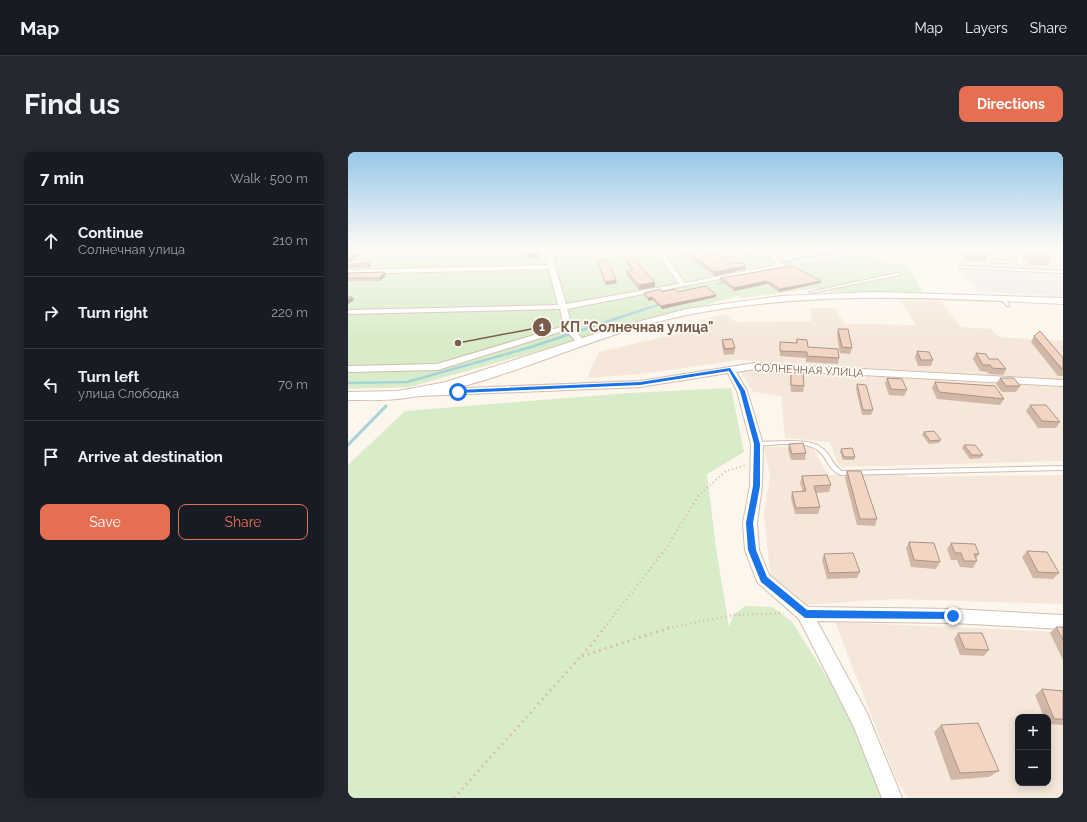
<!DOCTYPE html>
<html lang="en">
<head>
<meta charset="utf-8">
<style>
	body { margin:0; font-family:Raleway,sans-serif; background:#242831; color:#f1f3f6 }
	.controls { position:absolute; right:12px; bottom:12px; display:grid; overflow:hidden; border-radius:8px; box-shadow:0 2px 10px #0003 }
	.controls button { width:36px; height:36px; display:grid; place-items:center; padding:0; border:0; border-bottom:1px solid #363941; background:#171b24; color:#f1f3f6; font:20px sans-serif }
	.stop { position:absolute; width:12px; height:12px; margin:-9px; border:3px solid #1a73e8; border-radius:50%; background:#fff }
	.stop.end { background:#1a73e8; border-color:#fff; box-shadow:0 1px 4px #0008 }
	.list { margin:0; padding:0; list-style:none }
	h2 { display:flex; justify-content:space-between; align-items:center; height:52px; margin:0; padding:0 16px; font-size:17px }
	h2 small { font-size:13px; font-weight:400; color:#9ea1a6 }
	.list li { display:grid; grid-template-columns:26px 1fr auto; gap:12px; align-items:center; box-sizing:border-box; height:72px; padding:0 16px; border-top:1px solid #363941 }
	.list b { display:block; font-size:15px; white-space:nowrap }
	.list p { margin:0; font-size:13px; white-space:nowrap; color:#9ea1a6 }
	.list em { font-size:13px; font-style:normal; color:#9ea1a6 }
	.actions { display:flex; gap:8px; padding:12px 16px }
	.actions a { flex:1; padding:9px 0; border:1px solid #e76f51; border-radius:8px; text-align:center; font-size:14px; color:#e76f51 }
	.actions .main { background:#e76f51; color:#fff }
	.icon { flex:none; width:22px; height:22px; fill:none; stroke:currentColor; stroke-width:2; stroke-linecap:round; stroke-linejoin:round }
	.map { position:relative; flex:none; width:715px; height:646px; overflow:hidden; border-radius:8px }
	header { display:flex; align-items:center; gap:24px; box-sizing:border-box; height:56px; padding:0 20px; background:#171b24; border-bottom:1px solid #363941 }
	header strong { font-size:19px }
	nav { display:flex; gap:22px; margin-inline-start:auto; font-size:14px }
	.intro { display:flex; align-items:center; justify-content:space-between; box-sizing:border-box; height:96px; padding:0 24px }
	h1 { margin:0; font-size:28px }
	.button { padding:10px 18px; border-radius:8px; background:#e76f51; color:#fff; font-size:14px; font-weight:700 }
	main { display:flex; gap:24px; padding:0 24px }
	aside { flex:1; background:#171b24; border-radius:8px; box-shadow:0 2px 10px #0003 }
	.map>svg:first-child { display:block }
	.residential { fill:#f5e8da; fill-rule:evenodd }
	.industrial { fill:#efe9e4 }
	.green { fill:#d8ecc9 }
	.lines { fill:none; stroke-linecap:round; stroke-linejoin:round }
	.stream-far2 { stroke:#a5d3da; stroke-width:2 }
	.stream-far1 { stroke:#a5d3da; stroke-width:2.5 }
	.stream { stroke:#a5d3da; stroke-width:3 }
	.service-casing { stroke:#d1beb0; stroke-width:2 }
	.minor-casing { stroke:#d1beb0; stroke-width:2 }
	.secondary-casing { stroke:#d6c0b0; stroke-width:2 }
	.path-far2 { stroke:#d9b8a5; stroke-width:2; stroke-dasharray:1 3; stroke-linecap:butt }
	.path-far1 { stroke:#d9b8a5; stroke-width:2.5; stroke-dasharray:1 3.5; stroke-linecap:butt }
	.path { stroke:#d9b8a5; stroke-width:3; stroke-dasharray:1.5 4.5; stroke-linecap:butt }
	.service { fill:#fff; fill-rule:evenodd }
	.minor { fill:#fff; fill-rule:evenodd }
	.secondary { fill:#fff; fill-rule:evenodd }
	.wall { fill:#d1b7a8 }
	.shaded-wall { fill:#aa9588 }
	.building { fill:#f3d5c3; stroke:#aa9588 }
	.route { fill:#1a73e8 }
	.labels { text-anchor:middle; stroke-width:3.5; stroke-linejoin:round; paint-order:stroke }
	.far-street-label { font-size:11px; fill:#7a5c4d; stroke:#fffaf3 }
	.leader { fill:none; stroke:#7a5c4d; stroke-width:1.5 }
	.callout-dot { fill:#7a5c4d; stroke:#fffaf3; stroke-width:1.5 }
	.mark-label { font-size:12px; text-anchor:middle; font-weight:bold; fill:#fff }
	.callout-label { font-size:14px; text-anchor:middle; font-weight:bold; fill:#7a5c4d; stroke:#fffaf3; stroke-width:3.5; stroke-linejoin:round; paint-order:stroke }
</style>
</head>
<body>
<header>
<strong>Map</strong>
<nav><a>Map</a><a>Layers</a><a>Share</a></nav>
</header>
<div class="intro"><h1>Find us</h1><a class="button">Directions</a></div>
<main>
<aside>
<h2>7 min<small>Walk · 500 m</small></h2>
<ul class="list">
<li><svg class="icon" aria-label="ahead" viewBox="0 0 24 24"><path d="M12 20V5M6 11l6-6 6 6"/></svg><div><b>Continue</b><p>Солнечная улица</p></div><em>210 m</em></li>
<li><svg class="icon" aria-label="right" viewBox="0 0 24 24"><path d="M7 20v-9h11M14 6l5 5-5 5"/></svg><div><b>Turn right</b></div><em>220 m</em></li>
<li><svg class="icon" aria-label="left" viewBox="0 0 24 24"><path d="M17 20v-9H6M10 6l-5 5 5 5"/></svg><div><b>Turn left</b><p>улица Слободка</p></div><em>70 m</em></li>
<li><svg class="icon" aria-label="arrive" viewBox="0 0 24 24"><path d="M6 21V4h12l-3 4 3 4H6"/></svg><div><b>Arrive at destination</b></div></li>
</ul>
<div class="actions"><a class="main">Save</a><a>Share</a></div>
</aside>
<div class="map">
<svg width="715" height="646" viewBox="0 0 715 646">
	<rect width="100%" height="100%" fill="#fdf6ec"/>
	<path class="residential" d="M596,96H715V118L609,113Z
		M553,149H593L613,175L643,177L651,185L715,189V228L392,208L293,222L239,226L251,200L358,175L351,168L378,162L388,170L464,169L462,156H487L497,172L568,173Z
		M406,218L715,235V309L491,315L482,290L437,286L433,244L405,240L393,220Z
		M416,295H460L466,298L480,323L552,321L561,325L715,323V452L547,447L457,453L423,430L416,363L422,324Z
		M487,470L715,480V646H560L548,627ZM670,565H700V631H670Z"/>
	<path class="industrial" d="M609,113L715,118V144L630,140Z"/>
	<path class="green" d="M0,96H425L444,112L518,100L539,112L549,110L562,116L574,140H483L469,136L395,146L389,144L61,235L0,237Z
		M383,236L396,300L359,322L368,396L381,475L386,462L398,454L425,455L444,470L507,569L537,646H0V313L57,259L281,241Z"/>
	<g class="lines">
		<path class="stream-far2" d="M432,112L453,106L533,96
			M370,132L378,129
			M291,159L313,152"/>
		<path class="stream-far1" d="M0,231L59,230L183,195L294,158"/>
		<path class="stream" d="M0,293L38,254"/>
		<defs>
			<path id="service" d="M631,96H633L646,108L671,110L657,96H659L675,110L679,115L676,116L673,112L644,110Z
				M612,114L715,119V121L613,116H612Z
				M550,121H551V123L463,141L461,140Z
				M653,145H655L661,152V154H659L653,147Z
				M441,289C455,289 471,289 480,302C484,308 487,315 494,319L715,314V318L493,323C482,319 480,309 473,301C460,287 426,293 409,294L406,292L409,290Z"/>
			<path id="minor" d="M196,96H202L218,152L331,132L306,96H312L337,131L429,113L414,96H420L437,114L219,157L224,174L237,190L233,193L230,192L218,178L90,218L0,220V214L89,212L216,174L212,157L0,162V158L210,153L201,117L0,122V118L200,113Z
				M407,211L715,228V234L407,217L388,220L399,239L415,292L414,334L409,371L411,398L421,423L460,455L605,457L715,463V477L605,471L469,469L519,561L554,646H534L505,573L451,467L410,431L408,427L397,398L395,371L402,334L403,292L389,239L380,221L292,235L71,244L66,241L71,238L292,229Z"/>
			<path id="secondary" d="M527,140L715,146V152C590,146 462,138 339,163C243,182 155,233 58,246C39,249 19,248 0,248V240L50,239L98,230L266,176L339,157L433,144Z"/>
		</defs>
		<use href="#service" class="service-casing"/>
		<use href="#minor" class="minor-casing"/>
		<use href="#secondary" class="secondary-casing"/>
		<path class="path-far2" d="M350,344L378,319L398,313"/>
		<path class="path-far1" d="M256,476L319,395L351,343
			M320,476L385,463L436,461"/>
		<path class="path" d="M234,504L324,475
			M106,646L243,493L257,475"/>
		<use href="#service" class="service"/>
		<use href="#minor" class="minor"/>
		<use href="#secondary" class="secondary"/>
	</g>
	<path class="wall" d="M326,96H349L357,104L384,112L398,114V117L366,124L340,104L337,108Z
		M389,96H402L404,98V101L399,105Z
		M610,96H642L637,110L620,109Z
		M665,96H702L706,99L699,113H683Z
		M702,96H715V106Z
		M278,105L307,130V135L291,138L279,124L278,119L283,118L278,109Z
		M249,109L269,131L258,133L249,111Z
		M22,111L23,113L20,116H1L0,114Z
		M0,121L38,123L32,129H0Z
		M372,126L473,129L472,131L431,140L419,132L386,139L372,128Z
		M314,140H330L368,145L314,157L304,148L301,149L296,143V141Z
		M490,177L504,196L502,202L492,201L489,183Z
		M686,184L715,206V224H710L683,190Z
		M449,187L460,195L491,206L490,212L458,210V206L432,204V190L448,191Z
		M374,188L387,196L386,202L376,203L374,193Z
		M569,199L585,208L583,214H570L567,205Z
		M628,201L641,207L658,217L655,223L641,222L639,220L632,219L625,207Z
		M443,220L456,234L455,240H443L442,226Z
		M539,226L559,238L556,244L541,243L537,232Z
		M652,226L672,234L668,240H654L648,232Z
		M587,230L656,247L652,253L589,247L584,236Z
		M509,232L525,258L523,263H514L508,237Z
		M682,253L712,270L708,276H690L678,259Z
		M576,280L593,288L591,291L581,292L574,283Z
		M441,292L458,301L457,308H443L440,298Z
		M616,293L635,303L633,306L622,307L614,296Z
		M493,297L507,305L506,308H495L492,300Z
		M499,319L529,367L527,374L509,373L497,326Z
		M454,324L483,333L481,340L468,341L472,355L470,362H447L443,346L444,340H455L452,331Z
		M561,390L592,410L588,417L563,415L558,396Z
		M603,391L631,402L628,407L629,409L625,416L612,415L609,408H603L599,397Z
		M679,399L711,421L705,427L685,426L674,405Z
		M476,402L512,420L509,426L479,427L474,408Z
		M708,475H715V508L702,481Z
		M610,481L641,498L636,504L612,503L606,487Z
		M694,537L715,539V573L700,572V565H696L687,543Z
		M593,573L651,619L641,625L603,628L586,580Z"/>
	<path class="shaded-wall" d="M18,96H25L0,111V106Z
		M189,96L191,106L179,107L178,102Z
		M404,98V101L399,105V103Z
		M340,100V104L337,108V104Z
		M22,111L23,113L20,116L19,113Z
		M398,114V117L366,124V120Z
		M37,120L38,123L32,129L31,126Z
		M268,128L269,131L258,133L257,130Z
		M419,129V132L386,139V136Z
		M473,129L472,131L431,140L432,137Z
		M307,130V135L291,138V133Z
		M368,143V145L314,157L313,154Z
		M4,145L6,148L0,152V148Z
		M304,145V148L301,149L300,146Z"/>
	<path class="building" d="M0,96H18L0,106Z
		M177,96H189L190,101L178,102Z
		M329,96H349L357,104L370,102L384,112L395,111L398,114L366,120L340,100L337,104Z
		M392,96H402L404,98L399,103Z
		M686,96H702L706,99H689Z
		M281,103L307,130L291,133L278,119L285,118L278,105Z
		M259,108L268,128L257,130L249,109Z
		M22,111L19,113L0,114L4,112Z
		M444,114L473,129L432,137L419,129L386,136L372,126Z
		M37,120L31,126H0V121Z
		M358,134L368,143L313,154L304,145L300,146L296,141L312,137L314,140L327,137L330,140Z
		M0,145H4L0,148Z
		M490,177H500L504,196L494,195Z
		M692,179L715,206V217H714L686,184Z
		M384,187L387,196L377,197L374,188Z
		M449,187L459,188L460,195L490,197L491,206L459,204V200L432,199V190L449,191Z
		M569,199L581,200L585,208H573Z
		M628,201L638,202L641,207H650L658,217L644,216L642,213H635Z
		M443,220L455,221L456,234L443,233Z
		M539,226L554,227L559,238L543,237Z
		M652,226H666L672,234H658Z
		M587,230L647,234L656,247L591,240Z
		M509,232L518,233L525,258H515Z
		M682,253H698L712,270L694,269Z
		M586,279L593,288L582,289L576,280Z
		M455,291L458,301L444,302L441,292Z
		M616,293H627L635,303H624Z
		M504,296L507,305H496L493,297Z
		M499,319H513L529,367H512Z
		M479,323L483,333L466,334L472,355L448,356L444,340L458,339L454,324Z
		M561,390L586,391L592,410L566,408Z
		M603,391L627,392L631,402H626L629,409H616L613,401H607Z
		M679,399L699,400L711,421L690,420Z
		M505,401L512,420L481,421L476,402Z
		M708,475H715V488Z
		M610,481H634L641,498L617,497Z
		M694,537L715,539V567H706Z
		M630,571L651,619L612,621L593,573Z"/>
	<linearGradient id="sky" x2="0" y2="1"><stop stop-color="#97c7e8"/><stop offset="0.52" stop-color="#fefbf6"/><stop offset="1" stop-color="#fefbf6" stop-opacity="0"/></linearGradient>
	<rect width="715" height="186" fill="url(#sky)"/>
	<path class="route" d="M382,216L397,239L412,292V334L405,371L408,398L419,425L459,458L605,460L608,461V467L457,466L413,430L400,398L398,371L405,334L406,292L392,239L381,219L292,233L110,241L108,240L110,238L292,230Z"/>
	<g class="labels">
		<g class="far-street-label">
			<text transform="translate(461 218) rotate(3)" y="4">СОЛНЕЧНАЯ УЛИЦА</text>
		</g>
	</g>
	<path class="leader" d="M110 191L194 175"/>
	<g class="callout-dot">
		<circle cx="110" cy="191" r="4"/>
		<circle cx="194" cy="175" r="10"/>
	</g>
	<g class="mark-label">
		<text x="194" y="179">1</text>
	</g>
	<g class="callout-label">
		<text x="289" y="180">КП "Солнечная улица"</text>
	</g>
</svg>
<div class="controls">
<button>+</button>
<button>−</button>
</div>
<div class="stop" style="left:110px;top:240px"></div>
<div class="stop end" style="left:605px;top:464px"></div>
</div>
</main>
</body>
</html>
